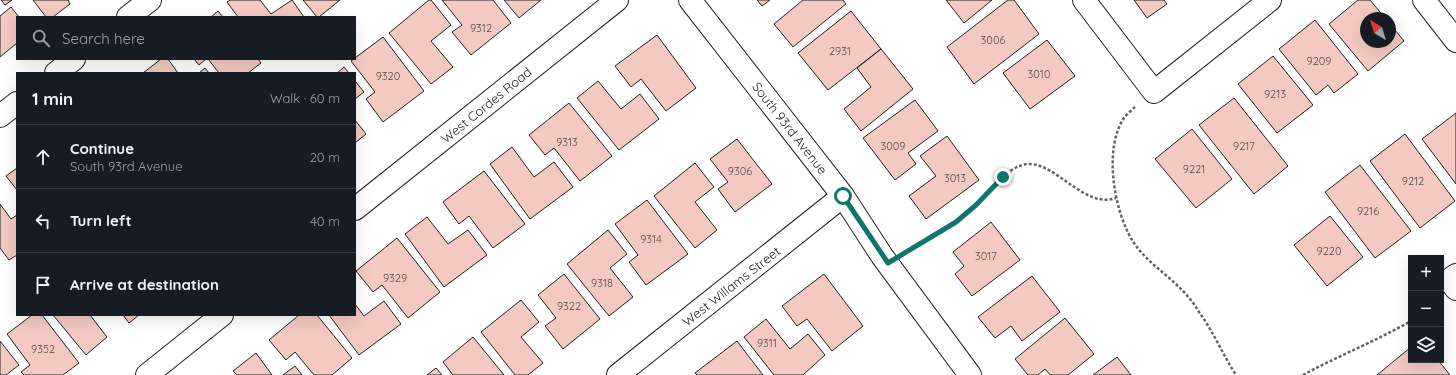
<!DOCTYPE html>
<html lang="en">
<head>
<meta charset="utf-8">
<style>
	body { margin:0; font-family:Quicksand,sans-serif; background:#242831; color:#f1f3f6 }
	.controls { position:absolute; right:12px; bottom:12px; display:grid; overflow:hidden; border-radius:0px; box-shadow:0 4px 16px #0002 }
	.controls button { width:36px; height:36px; display:grid; place-items:center; padding:0; border:0; border-bottom:1px solid #363941; background:#171b24; color:#f1f3f6; font:20px sans-serif }
	.compass { position:absolute; left:1360px; top:12px; width:36px; height:36px; border-radius:50%; background:#171b24; box-shadow:0 4px 16px #0002; rotate:322deg }
	.stop { position:absolute; width:12px; height:12px; margin:-9px; border:3px solid #0f766e; border-radius:50%; background:#fff }
	.stop.end { background:#0f766e; border-color:#fff; box-shadow:0 1px 4px #0008 }
	.list { margin:0; padding:0; list-style:none }
	h2 { display:flex; justify-content:space-between; align-items:center; height:52px; margin:0; padding:0 16px; font-size:17px }
	h2 small { font-size:13px; font-weight:400; color:#9ea1a6 }
	.list li { display:grid; grid-template-columns:26px 1fr auto; gap:12px; align-items:center; box-sizing:border-box; height:64px; padding:0 16px; border-top:1px solid #363941 }
	.list b { display:block; font-size:15px; white-space:nowrap }
	.list p { margin:0; font-size:13px; white-space:nowrap; color:#9ea1a6 }
	.list em { font-size:13px; font-style:normal; color:#9ea1a6 }
	.icon { flex:none; width:22px; height:22px; fill:none; stroke:currentColor; stroke-width:2; stroke-linecap:round; stroke-linejoin:round }
	.map { position:relative; flex:none; width:1456px; height:375px; overflow:hidden }
	.search { position:absolute; background:#171b24; box-shadow:0 4px 16px #0002; left:16px; top:16px; width:340px; height:44px; display:flex; align-items:center; gap:10px; box-sizing:border-box; padding:0 14px; border-radius:0px; color:#9ea1a6; font-size:15px }
	.panel { position:absolute; background:#171b24; box-shadow:0 4px 16px #0002; left:16px; top:72px; width:340px; height:244px; border-radius:0px }
	.map>svg:first-child { display:block }
	.building { fill:#f3c9c0; stroke:#222 }
	.lines { fill:none; stroke-linecap:round; stroke-linejoin:round }
	.street-casing { stroke:#222; stroke-width:24 }
	.path { stroke:#646464; stroke-width:2.5; stroke-dasharray:3 2; stroke-linecap:butt }
	.street { stroke:#fff; stroke-width:22 }
	.route { stroke:#0f766e; stroke-width:5 }
	.labels { text-anchor:middle; stroke-width:3; stroke-linejoin:round; paint-order:stroke }
	.number-label { font-size:11px; fill:#564c4a }
	.street-label { font-size:13px; fill:#222; stroke:#fff }
</style>
</head>
<body>
<div class="map">
<svg width="1456" height="375" viewBox="0 0 1456 375">
	<rect width="100%" height="100%" fill="#fff"/>
	<path class="building" d="M1,0H12L5,5Z
		M33,0H68L70,4L53,17H46Z
		M230,0H260L271,14L292,0L304,17H238L227,2Z
		M303,0H340L319,17H317Z
		M429,0H431L451,25L431,41L453,67L431,84L389,33Z
		M442,0H493L511,23L471,55L452,32L462,25Z
		M504,0H541L519,18Z
		M757,0H770L762,6Z
		M803,0H843L846,4L793,47L774,24Z
		M946,0H992L964,23Z
		M1008,0H1014L1039,34L974,84L947,47Z
		M1134,0H1164L1167,4L1147,18Z
		M1358,0H1370L1385,18H1366V42H1390V24L1404,41L1368,71L1329,24Z
		M11,7L19,17H17V43L0,57V16Z
		M218,11L223,17H211Z
		M851,11L881,49L828,90L798,53Z
		M1315,20L1358,74L1334,93L1328,85L1316,95L1279,49Z
		M657,35L696,88L666,111L641,79L631,87L615,66Z
		M383,37L424,91L383,122L366,99L375,92L351,61Z
		M1047,40L1075,76L1030,109L1003,73Z
		M881,49L913,89L861,131L844,109L871,87L857,68Z
		M1273,56L1313,105L1277,133L1238,84Z
		M161,59H168L178,73H143Z
		M194,59H206L199,65Z
		M208,59H258L261,63L248,73H219Z
		M344,67L349,73H337Z
		M205,68L209,73H199Z
		M355,81L364,92L355,99Z
		M598,81L621,109L640,94L659,119L619,150L577,98Z
		M1234,98L1288,166L1254,194L1199,125Z
		M915,100L938,131L908,153L916,164L895,180L863,138Z
		M569,103L612,156L580,181L554,148L545,155L529,135Z
		M1456,113V184L1422,139Z
		M355,120L366,134L355,143Z
		M1192,129L1232,179L1196,208L1155,159Z
		M1405,134L1455,201L1420,228L1370,161Z
		M947,136L979,180L926,219L909,196L936,176L920,156Z
		M737,139L772,184L735,212L718,189L728,182L710,159Z
		M512,147L534,177L554,162L573,187L530,219L490,164Z
		M695,163L714,187L695,202L717,230L695,248L654,196Z
		M1360,165L1411,231L1375,258L1325,192Z
		M17,168V190L6,176Z
		M484,171L525,224L493,248L469,216L459,224L443,202Z
		M647,200L688,254L646,285L629,262L638,255L615,224Z
		M0,204L11,219L17,215V255L9,260L0,248Z
		M1330,216L1363,257L1327,286L1294,245Z
		M427,217L448,244L468,230L487,255L444,287L405,234Z
		M991,222L1020,260L972,296L955,274L964,266L953,252Z
		M608,230L627,254L610,268L633,297L609,316L567,264Z
		M397,238L440,292L408,318L382,285L373,292L356,271Z
		M564,274L600,319L563,349L545,326L556,318L538,295Z
		M824,274L863,326L832,351L807,319L797,326L782,306Z
		M1032,276L1060,312L1022,341L1011,326L995,338L978,317Z
		M521,300L539,322L521,337L543,363L528,375H515L481,332Z
		M384,301L401,324L359,355L329,315H355V304L364,316Z
		M32,315H42L79,363L63,375H24L21,372L30,365L7,334Z
		M53,315H90L107,337L86,355Z
		M123,315H139L129,323Z
		M299,315H317L352,358L332,375H314L295,352L286,360L269,340Z
		M1065,318L1094,354L1068,375H1050L1045,369L1038,375H1028L1015,359Z
		M766,319L790,349L808,334L825,355L803,375H774L744,337Z
		M473,337L504,375H453L443,362Z
		M0,341L19,365L6,375H0Z
		M737,341L763,375H697L695,373Z
		M1411,347V360H1438L1450,375H1377Z
		M256,353L272,375H237L233,371Z
		M1117,357L1131,375H1093Z
		M295,366L302,375H283Z
		M436,368L442,375H427Z"/>
	<g class="lines">
		<defs>
			<path id="street" d="M690,0L843,196L882,256L970,375
				M1084,0L1154,92L1270,0
				M1424,0L1456,41
				M128,17L150,0
				M56,73L74,59
				M0,116L17,103
				M355,209L617,0
				M1456,275L1449,280L1456,289
				M147,375L222,315
				M618,375L843,196"/>
		</defs>
		<use href="#street" class="street-casing"/>
		<path class="path" d="M1135,107C1132,110 1127,114 1124,118C1103,149 1114,213 1134,243C1146,261 1165,273 1180,288C1187,295 1194,303 1199,312C1213,331 1223,355 1236,375
			M909,251C924,242 941,233 956,223C976,208 1004,165 1028,164C1057,163 1084,209 1116,198
			M1303,375C1338,356 1376,341 1411,321"/>
		<use href="#street" class="street"/>
	</g>
	<g class="lines">
		<path class="route" d="M843,196L888,263L956,222L976,205L1003,177"/>
	</g>
	<g class="labels">
		<g class="number-label">
			<text x="481" y="32">9312</text>
			<text x="993" y="44">3006</text>
			<text x="840" y="55">2931</text>
			<text x="1319" y="65">9209</text>
			<text x="1039" y="78">3010</text>
			<text x="388" y="80">9320</text>
			<text x="1275" y="98">9213</text>
			<text x="567" y="146">9313</text>
			<text x="893" y="150">3009</text>
			<text x="1244" y="150">9217</text>
			<text x="1194" y="173">9221</text>
			<text x="740" y="175">9306</text>
			<text x="955" y="182">3013</text>
			<text x="1413" y="185">9212</text>
			<text x="1368" y="215">9216</text>
			<text x="651" y="243">9314</text>
			<text x="1329" y="255">9220</text>
			<text x="986" y="260">3017</text>
			<text x="395" y="282">9329</text>
			<text x="602" y="287">9318</text>
			<text x="569" y="310">9322</text>
			<text x="767" y="347">9311</text>
			<text x="43" y="353">9352</text>
		</g>
		<g class="street-label">
			<text transform="translate(486 105) rotate(-39)" y="5">West Cordes Road</text>
			<text transform="translate(790 128) rotate(52)" y="5">South 93rd Avenue</text>
			<text transform="translate(731 286) rotate(-38)" y="5">West Willams Street</text>
		</g>
	</g>
</svg>
<div class="controls">
<button>+</button>
<button>−</button>
<button><svg class="icon" aria-label="layers" viewBox="0 0 24 24"><path d="M12 4l9 5-9 5-9-5zM3 14l9 5 9-5"/></svg></button>
</div>
<svg class="compass" viewBox="-18 -18 36 36"><path d="M0-13l5 13h-10z" fill="#e53935"/><path d="M0 13l5-13h-10z" fill="#9ea1a6"/></svg>
<div class="stop" style="left:843px;top:196px"></div>
<div class="stop end" style="left:1003px;top:177px"></div>
<div class="search"><svg class="icon" aria-label="search" viewBox="0 0 24 24"><circle cx="10" cy="10" r="6"/><path d="M15 15l6 6"/></svg>Search here</div>
<section class="panel">
<h2>1 min<small>Walk · 60 m</small></h2>
<ul class="list">
<li><svg class="icon" aria-label="ahead" viewBox="0 0 24 24"><path d="M12 20V5M6 11l6-6 6 6"/></svg><div><b>Continue</b><p>South 93rd Avenue</p></div><em>20 m</em></li>
<li><svg class="icon" aria-label="left" viewBox="0 0 24 24"><path d="M17 20v-9H6M10 6l-5 5 5 5"/></svg><div><b>Turn left</b></div><em>40 m</em></li>
<li><svg class="icon" aria-label="arrive" viewBox="0 0 24 24"><path d="M6 21V4h12l-3 4 3 4H6"/></svg><div><b>Arrive at destination</b></div></li>
</ul>
</section>
</div>
</body>
</html>
